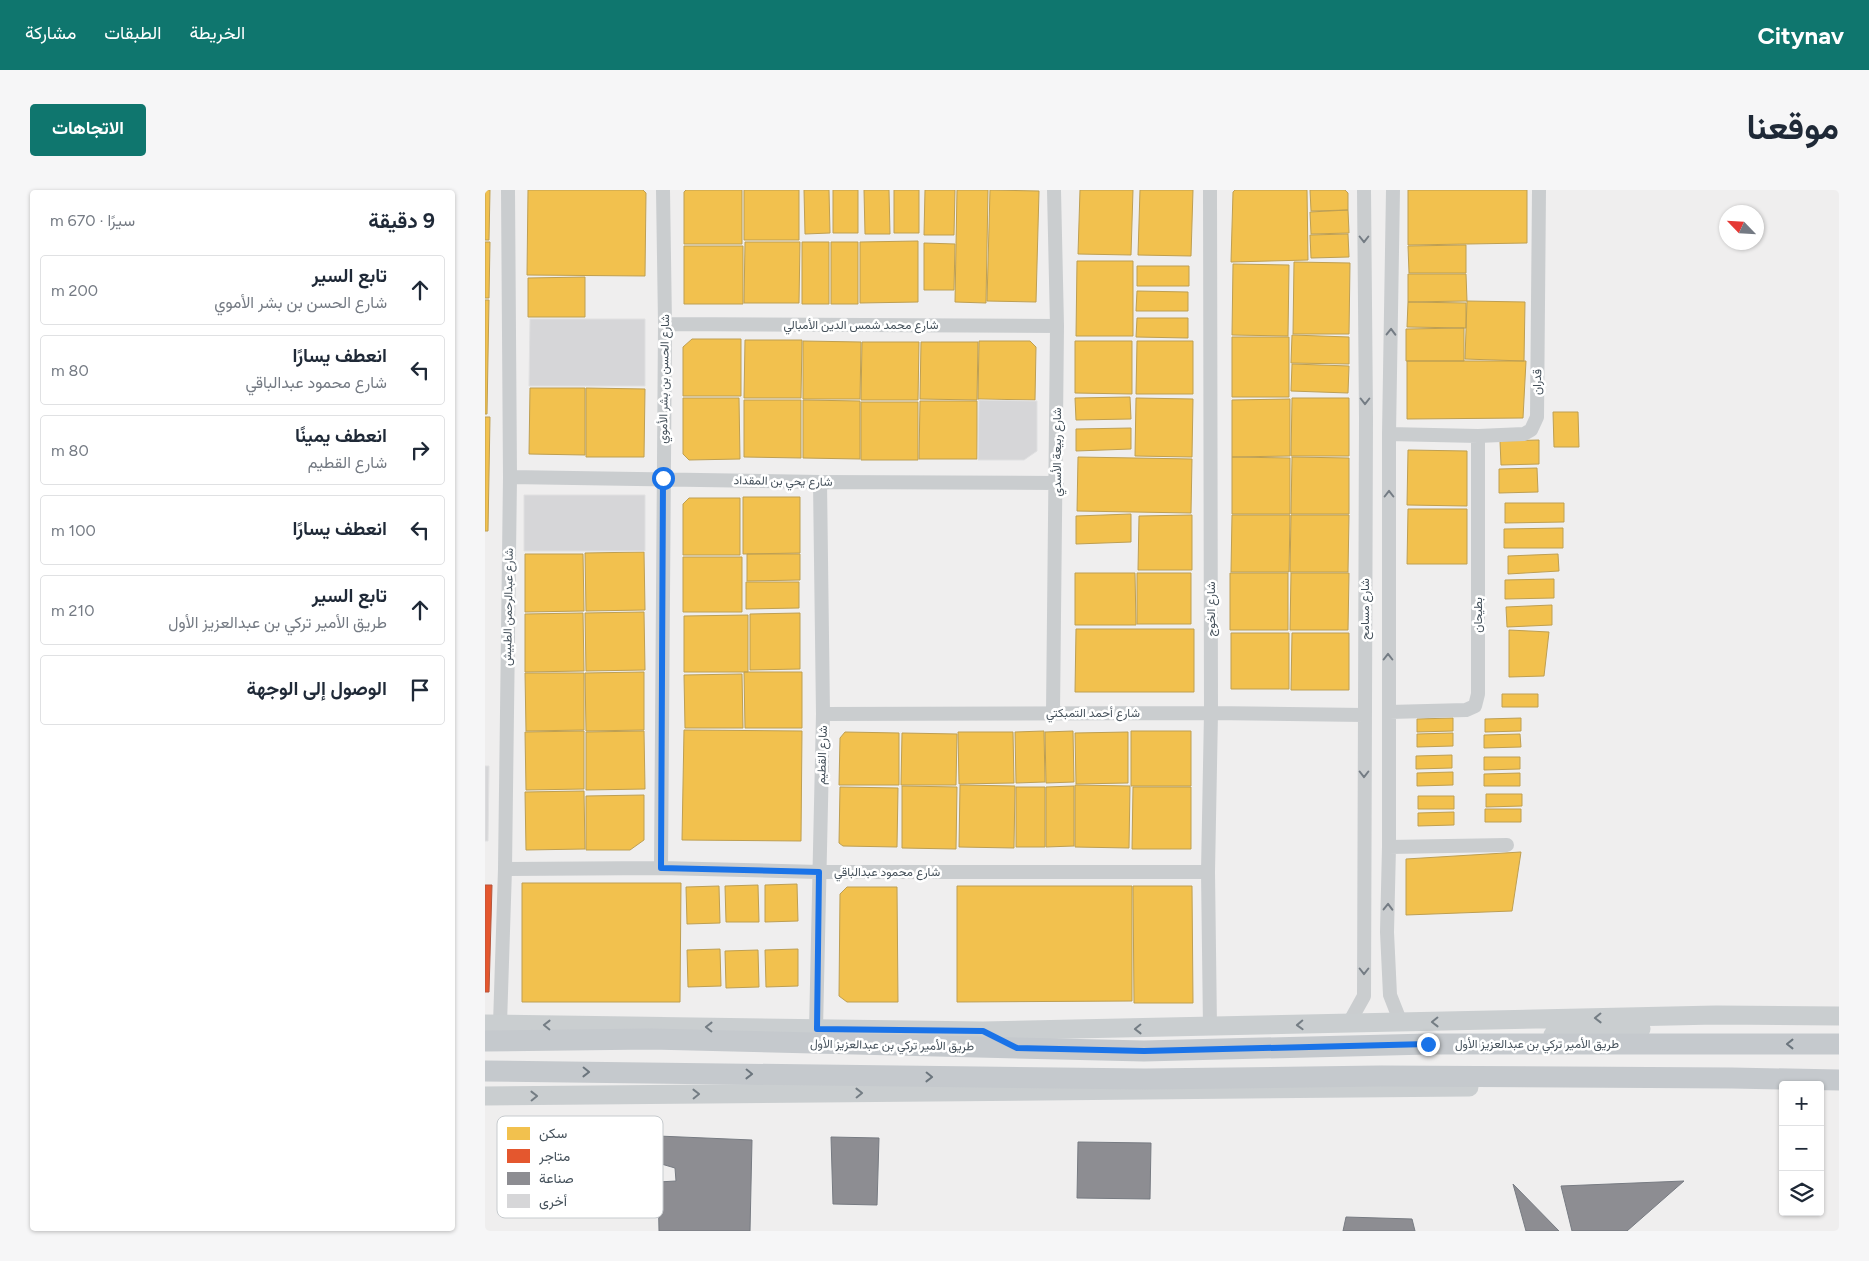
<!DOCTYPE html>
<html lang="ar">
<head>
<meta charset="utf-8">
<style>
	body { margin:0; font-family:Figtree,Vazirmatn,sans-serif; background:#f6f6f7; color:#1f2937; direction:rtl }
	.controls { position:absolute; right:15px; bottom:15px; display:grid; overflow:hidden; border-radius:5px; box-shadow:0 1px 4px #0004 }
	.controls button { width:45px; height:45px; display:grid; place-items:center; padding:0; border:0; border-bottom:1px solid #e0e1e3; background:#fff; color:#1f2937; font:25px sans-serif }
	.compass { position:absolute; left:1234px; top:15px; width:45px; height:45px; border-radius:50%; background:#fff; box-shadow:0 1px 4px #0004; rotate:295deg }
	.stop { position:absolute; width:15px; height:15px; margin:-11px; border:4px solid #1a73e8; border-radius:50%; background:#fff }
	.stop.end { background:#1a73e8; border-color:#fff; box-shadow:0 1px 5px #0008 }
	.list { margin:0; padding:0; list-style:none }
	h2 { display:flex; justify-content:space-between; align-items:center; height:65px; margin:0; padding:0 20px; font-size:21px }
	h2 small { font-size:16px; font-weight:400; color:#747a83 }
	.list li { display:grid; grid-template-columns:32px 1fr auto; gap:15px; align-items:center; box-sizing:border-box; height:70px; margin:0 10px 10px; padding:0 10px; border:1px solid #e0e1e3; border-radius:5px }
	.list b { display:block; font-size:19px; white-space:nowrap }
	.list p { margin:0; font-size:16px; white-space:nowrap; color:#747a83 }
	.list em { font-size:16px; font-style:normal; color:#747a83 }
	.icon { flex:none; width:28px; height:28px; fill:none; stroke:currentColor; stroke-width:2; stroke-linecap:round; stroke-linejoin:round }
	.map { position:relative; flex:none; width:1354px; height:1041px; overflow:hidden; direction:ltr; border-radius:5px }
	header { display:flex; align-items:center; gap:30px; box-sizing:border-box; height:70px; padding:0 25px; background:#0f766e; color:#fff }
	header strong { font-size:24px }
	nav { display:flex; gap:28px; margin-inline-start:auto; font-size:18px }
	.intro { display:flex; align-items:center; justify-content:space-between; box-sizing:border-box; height:120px; padding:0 30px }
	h1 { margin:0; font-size:35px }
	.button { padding:12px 22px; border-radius:5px; background:#0f766e; color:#fff; font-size:18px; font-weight:700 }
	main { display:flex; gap:30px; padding:0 30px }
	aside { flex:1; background:#fff; border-radius:5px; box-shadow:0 1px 4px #0004 }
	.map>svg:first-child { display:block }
	.homes { fill:#f2c14e; stroke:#be9f52 }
	.shops { fill:#e4572e; stroke:#b4553c }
	.industry { fill:#8d8d92; stroke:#777b82 }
	.building { fill:#d6d6d8; stroke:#e0e0e1 }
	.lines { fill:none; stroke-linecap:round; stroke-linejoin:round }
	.street { stroke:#cacdcf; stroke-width:14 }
	.secondary { stroke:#caced0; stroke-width:19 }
	.primary { stroke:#c5c9cd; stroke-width:21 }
	.oneway { stroke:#747c84 }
	.oneway2 { stroke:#747d84 }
	.oneway3 { stroke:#6b757d }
	.route { stroke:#1a73e8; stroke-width:6 }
	.labels { text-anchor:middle; stroke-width:5; stroke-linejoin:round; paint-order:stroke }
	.street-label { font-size:12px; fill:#45515b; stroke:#fff }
	.key { fill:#fff; stroke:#c7cbce; stroke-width:1 }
	.key-label { font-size:14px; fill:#45515b }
</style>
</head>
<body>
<header>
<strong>Citynav</strong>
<nav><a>الخريطة</a><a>الطبقات</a><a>مشاركة</a></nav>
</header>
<div class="intro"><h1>موقعنا</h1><a class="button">الاتجاهات</a></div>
<main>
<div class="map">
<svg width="1354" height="1041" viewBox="0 0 1354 1041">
	<rect width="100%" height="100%" fill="#efeeee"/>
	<path class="homes" d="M0,0H5L4,50H0Z
		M43,0H158L161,3L160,86L42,85Z
		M201,0H257V54H199V2Z
		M259,0H314V50H259Z
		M319,0H344L345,43L320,44Z
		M348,0H373V43H348Z
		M379,0H404L405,44H380Z
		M409,0H434V43H409Z
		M440,0H470L469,45H439Z
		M472,0H503L501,113L470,112Z
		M505,0L554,1L551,112L502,111Z
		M595,0H648L646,65L593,64Z
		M655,0H708L706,66L653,65Z
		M750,0H822L823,70L746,72L748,2Z
		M825,0H860L863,3V20L826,21Z
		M923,0H1042V53L923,55Z
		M863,20L864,43L826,44L825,22Z
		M863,44L864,67L826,68L825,45Z
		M433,51V112L375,113V52Z
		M0,52H5L4,108H0Z
		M260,52H315L314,113H259Z
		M317,52H344V114H317Z
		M346,52H373V114H346Z
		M439,53L470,54L469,100H439Z
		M981,55V83H924L923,56Z
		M199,56H258V114H199Z
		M592,71H648V146H591Z
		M809,72L865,73L864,144H808Z
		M748,74L804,75L803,146L747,145Z
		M652,76H704V96H652Z
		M923,84H981L982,111L923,112Z
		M100,87V127H43V88Z
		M652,101L703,102V121H651Z
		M0,110H4L2,224H0Z
		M982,111L1040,112L1039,171L980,169Z
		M923,112L981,113V138L922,137Z
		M652,128H703V148L651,147Z
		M979,138V171H921V139Z
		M807,145L864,147V174L806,173Z
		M747,147H804V207H747Z
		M207,149H256V206H198V157Z
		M260,150H317L316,208H259Z
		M318,151L376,152L375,209H318Z
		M494,151H545L551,157L550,210L493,209Z
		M590,151H647V204L590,203Z
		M652,151H708V204H651Z
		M377,152H434L433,210H376Z
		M436,152H493L492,210L435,209Z
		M922,171H1041L1038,228L922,229Z
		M807,174L864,176L863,203L806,201Z
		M45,198H100V265L44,264Z
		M101,198L160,199L159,267H101Z
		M645,207L646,229L591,230L590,208Z
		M198,208H254L255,269L204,270L198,264Z
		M651,208L708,209L707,267L650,266Z
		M807,208H864V266H806Z
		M805,209V266L747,267V210Z
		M259,210H316V268L259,267Z
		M318,210L375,211V269L318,268Z
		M435,211H492V269H434Z
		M376,212H433V270H376Z
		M1068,222H1093L1094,257H1069Z
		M0,227H5L3,341H0Z
		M646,238V259L591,261V239Z
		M1054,250V274L1016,275L1015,251Z
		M923,260L982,261V316L922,315Z
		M593,267L707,269L706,323L592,321Z
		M747,267L805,268V324H747Z
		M807,267L864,268V324H806Z
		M1052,278L1053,302L1014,303V279Z
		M258,307H315V363L258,364Z
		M204,308H255V365H198V314Z
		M1020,313H1079V332L1020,333Z
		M923,319H982V374H922Z
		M646,324V352L591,354V326Z
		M707,325V380H653L654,326Z
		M747,325H805L804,382H746Z
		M806,325H864L863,382H805Z
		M1078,338V358H1019V339Z
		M159,362L160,420L101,421L100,363Z
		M40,364H98L99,421L40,422Z
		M262,364H315V390L262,391Z
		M1073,364L1074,381L1023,384V366Z
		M198,367H257V422H198Z
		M590,383H650L651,435H590Z
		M652,383H706V434H652Z
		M745,383H803V440H745Z
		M806,383H864L863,440H805Z
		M1069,389V408L1020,409V390Z
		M261,392H314V418L261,419Z
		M1067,415V435L1022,437L1021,417Z
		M159,422L160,480L101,481L100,423Z
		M98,423L99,481L40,482V424Z
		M315,423V479L265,480V424Z
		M263,425V482H199V426Z
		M591,439H709V502H590Z
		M1024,440L1064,442L1059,486L1024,487Z
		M746,443H804V499H746Z
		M807,443H864V500H806Z
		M159,482V540L101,541L100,483Z
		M259,482H317V538H260Z
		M40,483H99V540L41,541Z
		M257,484L258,538H200L199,485Z
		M1017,504H1053V517H1017Z
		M968,528V541L932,542V529Z
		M1036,528V541L1000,542V529Z
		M199,540L317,541L316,651L197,650Z
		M99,541V599L41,600L40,542Z
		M159,541L160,599L101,600V542Z
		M559,541L560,592L531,593L530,542Z
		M588,541L589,592L561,593L560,542Z
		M646,541H706V596H646Z
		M360,542L414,543V595H354L355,548Z
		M473,542H528L529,593L474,594Z
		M643,542V593L591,594L590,543Z
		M417,543L472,544L471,595H416Z
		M968,543V556L932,557V544Z
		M1035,544L1036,557L999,558V545Z
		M967,565V578L931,579V566Z
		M999,567H1035V579L999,580Z
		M968,582V595L932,596V583Z
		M1035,583V596H999V584Z
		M475,595L530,596L529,658L474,657Z
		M590,595L645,596L644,658L590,657Z
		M417,596L472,597L471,659L417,658Z
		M589,596V656L561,657V597Z
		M355,597L413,598L412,657L358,656L354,653Z
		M531,597H560V657H531Z
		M648,597H706V659H647Z
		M99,601L100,659L41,660L40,602Z
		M1001,604H1037V616L1001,617Z
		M159,605V650L145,660H101V606Z
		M933,606H969V619H933Z
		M1000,619H1036V632H1000Z
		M969,622V635L933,636V623Z
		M1036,662L1027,721L921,725V669Z
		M37,693H196L195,812H37Z
		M312,694L313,731L280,732V695Z
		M273,695L274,732H241L240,696Z
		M234,696L235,733L202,734L201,697Z
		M472,696H647V811L472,812Z
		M648,696H707L708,813H649Z
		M362,697H412L413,812H362L354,806L355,704Z
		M235,759L236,796L203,797L202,760Z
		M313,759V796L281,797L280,760Z
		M273,760L274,797L241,798L240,761Z"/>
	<path class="shops" d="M0,695H7L4,802H0Z"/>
	<path class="industry" d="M173,946L267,950L265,1041H174L173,992L191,991L190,978L173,973Z
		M346,947L394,948L392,1015L348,1014Z
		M593,952L666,953L665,1009L592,1008Z
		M1199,991L1142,1041H1087L1076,996Z
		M1028,994L1074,1041H1041Z
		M861,1027L927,1029L930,1041H858Z"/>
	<path class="building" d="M45,129H160V196H44Z
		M494,210L552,211V261L539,270H493Z
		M39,305H160V361H39Z
		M0,576H4L3,651H0Z"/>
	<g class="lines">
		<path class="street" d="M908,0L904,244V657L902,742L905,805L916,833
			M180,134L572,136
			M904,244L993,246L1039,244L1046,240L1052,227L1054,0
			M25,287L335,292L572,293
			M904,522L981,520L990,516L993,504V246
			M568,523L572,136L569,0
			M338,524L726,523L879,525
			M904,657L1022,655
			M176,678L180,134L178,0
			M20,679L176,678L334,682H723
			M864,833L879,806L881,228L879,0
			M15,834L20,679L25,287L23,0
			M725,837L723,682L726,523L725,0
			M331,839L338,524L335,292"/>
		<path class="secondary" d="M0,834L498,841L508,846
			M498,841L1231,825L1354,826
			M1068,845L1156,839
			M0,906L984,897"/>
		<path class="primary" d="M0,851L166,849L659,861L943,854H1354
			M0,881L660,889L895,886L1247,888L1354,890"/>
	</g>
	<defs><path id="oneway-chevron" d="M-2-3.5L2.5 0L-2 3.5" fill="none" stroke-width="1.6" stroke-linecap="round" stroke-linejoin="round" transform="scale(1.25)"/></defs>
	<g class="oneway">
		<use href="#oneway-chevron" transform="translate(879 49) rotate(90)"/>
		<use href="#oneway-chevron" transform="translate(906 142) rotate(-89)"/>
		<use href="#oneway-chevron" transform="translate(880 211) rotate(90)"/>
		<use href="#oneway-chevron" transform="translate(904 304) rotate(-90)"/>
		<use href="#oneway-chevron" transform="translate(903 467) rotate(-90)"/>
		<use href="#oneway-chevron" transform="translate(879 584) rotate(90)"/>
		<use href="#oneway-chevron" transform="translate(903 717) rotate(-89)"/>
		<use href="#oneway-chevron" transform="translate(879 781) rotate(90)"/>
	</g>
	<g class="oneway2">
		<use href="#oneway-chevron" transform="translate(1113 828) rotate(179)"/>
		<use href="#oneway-chevron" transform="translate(950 832) rotate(179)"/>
		<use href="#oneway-chevron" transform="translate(62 835) rotate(-179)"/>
		<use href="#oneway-chevron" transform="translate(815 835) rotate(178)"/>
		<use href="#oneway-chevron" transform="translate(224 837) rotate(-179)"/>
		<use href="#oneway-chevron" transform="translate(653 839) rotate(179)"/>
		<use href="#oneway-chevron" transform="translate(374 903) rotate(-1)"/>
		<use href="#oneway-chevron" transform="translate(211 904) rotate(-1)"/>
		<use href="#oneway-chevron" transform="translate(49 906) rotate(-1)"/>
	</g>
	<g class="oneway3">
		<use href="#oneway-chevron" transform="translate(1305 854) rotate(-180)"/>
		<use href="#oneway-chevron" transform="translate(101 882) rotate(1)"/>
		<use href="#oneway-chevron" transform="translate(264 884) rotate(1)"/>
		<use href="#oneway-chevron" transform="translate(444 887) rotate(1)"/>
	</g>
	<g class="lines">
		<path class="route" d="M178,288L176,678L334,682L332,839L498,841L532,858L659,861L943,854"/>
	</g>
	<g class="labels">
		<g class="street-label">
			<text x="376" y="139">شارع محمد شمس الدين الأمبالي</text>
			<text transform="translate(179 189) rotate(-89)" y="4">شارع الحسن بن بشر الأموي</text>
			<text transform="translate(1052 192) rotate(-89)" y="4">قدران</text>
			<text transform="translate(572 262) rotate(-90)" y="4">شارع ربيعة الأسدي</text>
			<text transform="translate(298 291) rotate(1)" y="4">شارع يحي بن المقداد</text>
			<text transform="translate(23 417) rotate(-89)" y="4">شارع عبدالرحمن الطبيش</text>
			<text transform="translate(726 419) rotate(-90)" y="4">شارع الخوج</text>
			<text transform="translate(880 419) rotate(-90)" y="4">شارع مسامح</text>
			<text transform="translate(993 425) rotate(-90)" y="4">بطيحان</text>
			<text x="608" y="527">شارع أحمد التمبكتي</text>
			<text transform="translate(337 565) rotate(-88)" y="4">شارع القطيم</text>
			<text x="402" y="686">شارع محمود عبدالباقي</text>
			<text x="1052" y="858">طريق الأمير تركي بن عبدالعزيز الأول</text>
			<text transform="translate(407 855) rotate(1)" y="4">طريق الأمير تركي بن عبدالعزيز الأول</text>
		</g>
	</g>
	<rect x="12" y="926" width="166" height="102" rx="8" class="key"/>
	<rect x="22" y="937" width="23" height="13" fill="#f2c14e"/>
	<rect x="22" y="959" width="23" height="14" fill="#e4572e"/>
	<rect x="22" y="982" width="23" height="13" fill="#8d8d92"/>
	<rect x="22" y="1004" width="23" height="14" fill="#d6d6d8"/>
	<g class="key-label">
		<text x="54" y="948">سكن</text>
		<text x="54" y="971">متاجر</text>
		<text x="54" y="993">صناعة</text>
		<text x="54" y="1016">أخرى</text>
	</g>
</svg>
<div class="controls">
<button>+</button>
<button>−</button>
<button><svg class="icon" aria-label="layers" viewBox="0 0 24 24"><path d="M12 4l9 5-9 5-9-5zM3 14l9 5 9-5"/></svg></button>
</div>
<svg class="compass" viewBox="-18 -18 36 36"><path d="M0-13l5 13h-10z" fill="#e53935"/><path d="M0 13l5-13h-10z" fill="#747a83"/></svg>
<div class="stop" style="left:178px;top:288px"></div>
<div class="stop end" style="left:943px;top:854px"></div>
</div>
<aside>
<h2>9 دقيقة<small>سيرًا · 670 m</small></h2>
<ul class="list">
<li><svg class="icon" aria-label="ahead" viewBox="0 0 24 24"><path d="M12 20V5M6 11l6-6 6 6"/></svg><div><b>تابع السير</b><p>شارع الحسن بن بشر الأموي</p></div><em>200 m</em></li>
<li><svg class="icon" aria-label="left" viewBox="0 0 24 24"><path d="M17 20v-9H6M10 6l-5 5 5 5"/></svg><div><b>انعطف يسارًا</b><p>شارع محمود عبدالباقي</p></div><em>80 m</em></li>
<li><svg class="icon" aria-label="right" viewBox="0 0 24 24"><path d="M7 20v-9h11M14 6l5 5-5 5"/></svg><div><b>انعطف يمينًا</b><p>شارع القطيم</p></div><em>80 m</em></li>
<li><svg class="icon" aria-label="left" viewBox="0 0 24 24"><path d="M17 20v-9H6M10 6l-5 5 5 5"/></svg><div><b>انعطف يسارًا</b></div><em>100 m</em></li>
<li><svg class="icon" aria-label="ahead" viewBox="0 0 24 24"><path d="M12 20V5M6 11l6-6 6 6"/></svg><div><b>تابع السير</b><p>طريق الأمير تركي بن عبدالعزيز الأول</p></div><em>210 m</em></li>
<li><svg class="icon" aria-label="arrive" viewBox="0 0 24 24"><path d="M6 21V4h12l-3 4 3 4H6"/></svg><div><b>الوصول إلى الوجهة</b></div></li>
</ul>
</aside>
</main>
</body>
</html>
